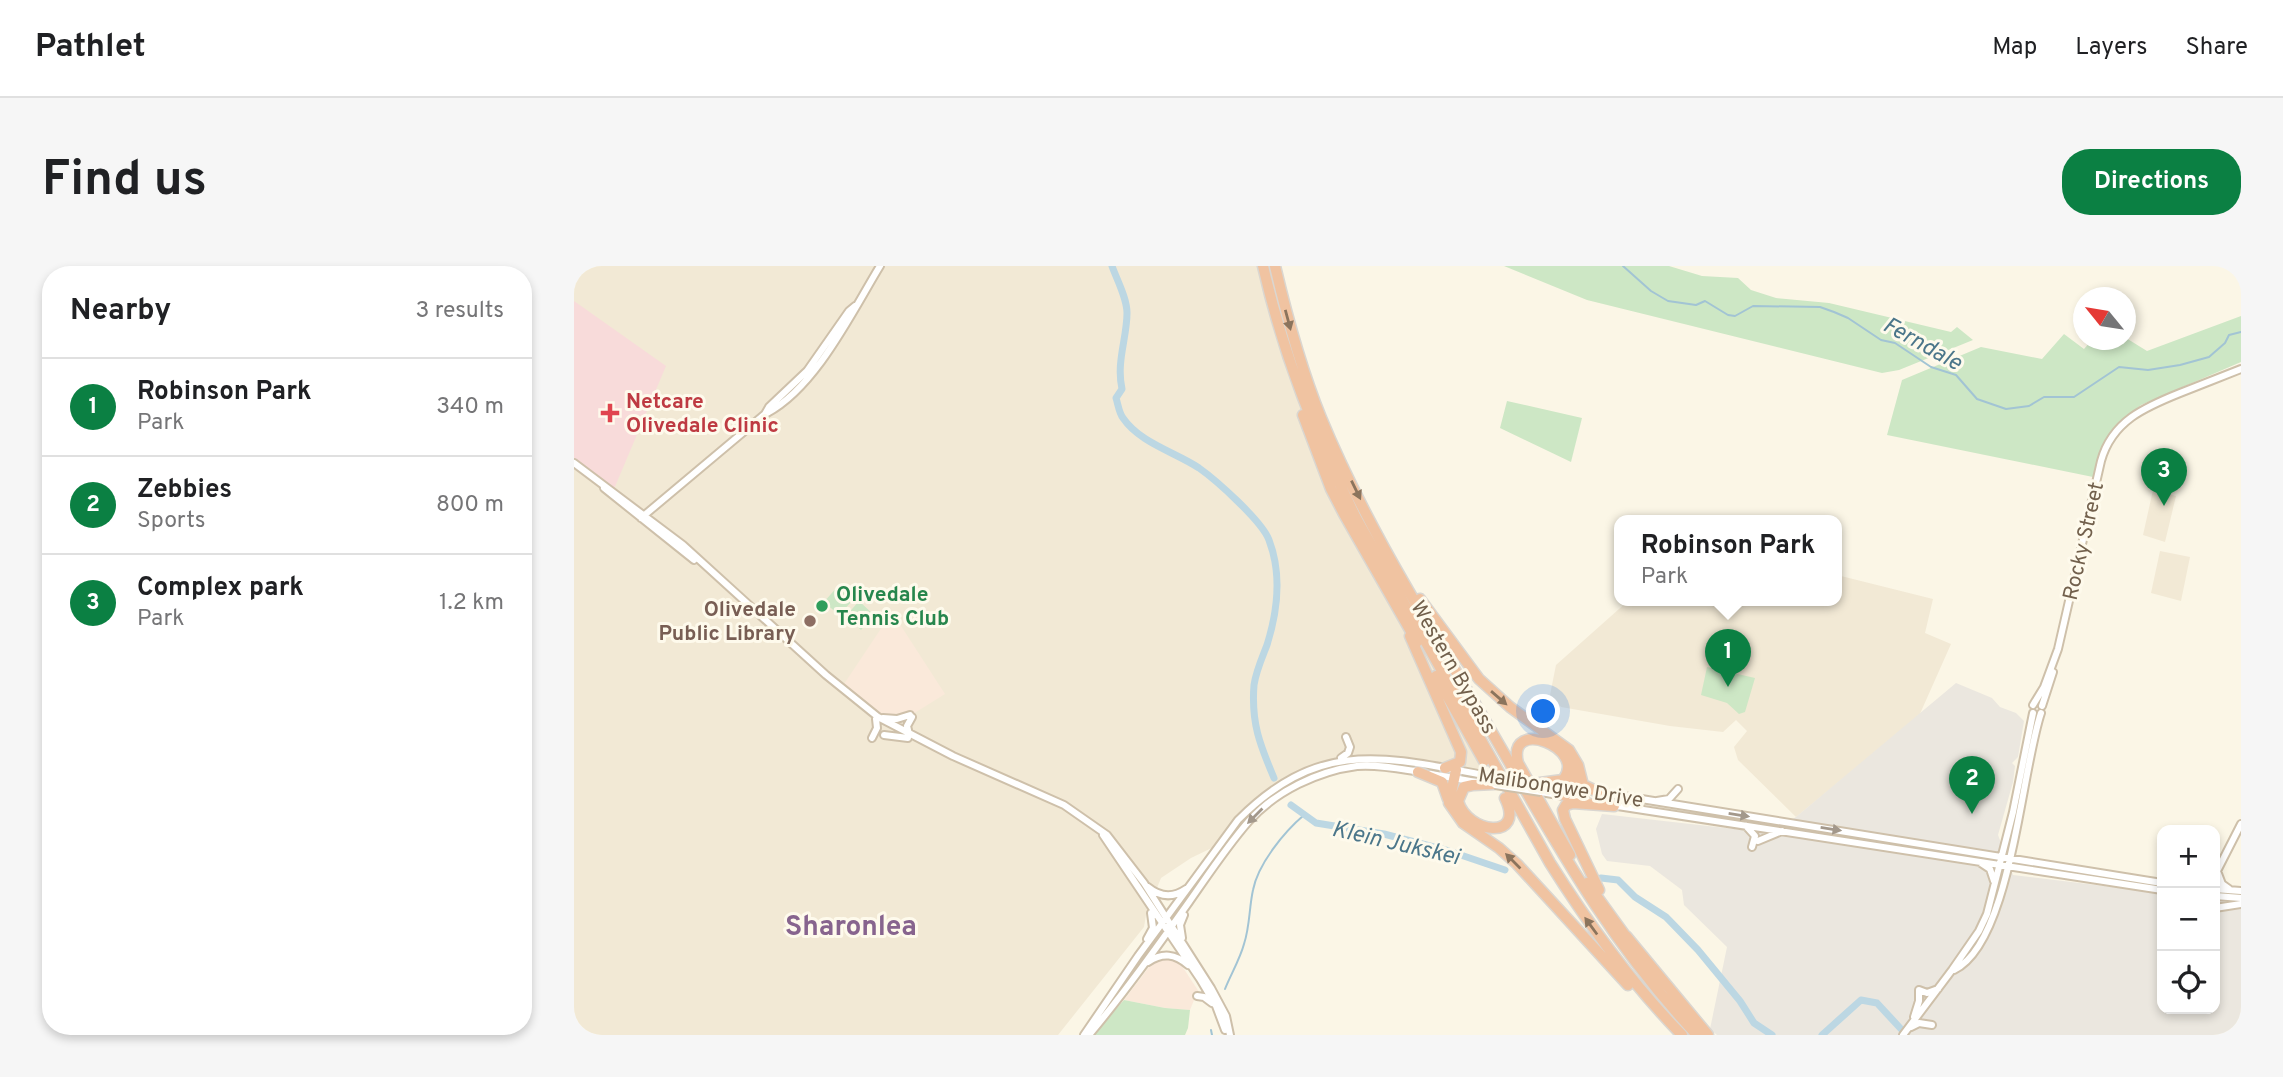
<!DOCTYPE html>
<html lang="en">
<head>
<meta charset="utf-8">
<style>
	body { margin:0; font-family:Overpass,sans-serif; background:#f6f6f6; color:#202124 }
	.controls { position:absolute; right:21px; bottom:21px; display:grid; overflow:hidden; border-radius:14px; box-shadow:0 4px 10px #0003 }
	.controls button { width:63px; height:63px; display:grid; place-items:center; padding:0; border:0; border-bottom:2px solid #e0e0e0; background:#fff; color:#202124; font:35px sans-serif }
	.compass { position:absolute; left:1499px; top:21px; width:63px; height:63px; border-radius:50%; background:#fff; box-shadow:0 4px 10px #0003; rotate:300deg }
	.you { position:absolute; left:970px; top:446px; width:24px; height:24px; margin:-18px; border:5px solid #fff; border-radius:50%; background:#1a73e8; box-shadow:0 0 0 10px #1a73e833 }
	.badge { display:grid; place-items:center; width:46px; height:46px; border-radius:50%; background:#0b8043; color:#fff; font-size:23px; font-weight:700 }
	.pin { position:absolute; translate:-50% -58px; filter:drop-shadow(0 2px 4px #0008) }
	.pin::after { content:''; position:absolute; top:37px; width:24px; height:21px; background:inherit; clip-path:polygon(0 0,100% 0,50% 100%) }
	.popup { position:absolute; left:1040px; top:249px; width:228px; height:91px; box-sizing:border-box; display:grid; place-content:center; border-radius:14px; background:#fff; filter:drop-shadow(0 2px 5px #0005); font-size:23px; white-space:nowrap; color:#757577 }
	.popup b { font-size:26px; color:#202124 }
	.popup::after { content:''; position:absolute; left:50%; top:100%; margin-left:-14px; border:14px solid transparent; border-top-color:#fff }
	.list { margin:0; padding:0; list-style:none }
	h2 { display:flex; justify-content:space-between; align-items:center; height:91px; margin:0; padding:0 28px; font-size:30px }
	h2 small { font-size:23px; font-weight:400; color:#757577 }
	.list li { display:grid; grid-template-columns:46px 1fr auto; gap:21px; align-items:center; box-sizing:border-box; height:98px; padding:0 28px; border-top:2px solid #e0e0e0 }
	.list b { display:block; font-size:26px; white-space:nowrap }
	.list p { margin:0; font-size:23px; white-space:nowrap; color:#757577 }
	.list em { font-size:23px; font-style:normal; color:#757577 }
	.icon { flex:none; width:38px; height:38px; fill:none; stroke:currentColor; stroke-width:2; stroke-linecap:round; stroke-linejoin:round }
	.map { position:relative; flex:none; width:1667px; height:769px; overflow:hidden; border-radius:28px }
	header { display:flex; align-items:center; gap:42px; box-sizing:border-box; height:98px; padding:0 35px; background:#fff; border-bottom:2px solid #e0e0e0 }
	header strong { font-size:33px }
	nav { display:flex; gap:38px; margin-inline-start:auto; font-size:24px }
	.intro { display:flex; align-items:center; justify-content:space-between; box-sizing:border-box; height:168px; padding:0 42px }
	h1 { margin:0; font-size:49px }
	.button { padding:18px 32px; border-radius:28px; background:#0b8043; color:#fff; font-size:24px; font-weight:700 }
	main { display:flex; gap:42px; padding:0 42px }
	aside { flex:1; background:#fff; border-radius:28px; box-shadow:0 4px 10px #0003 }
	.map>svg:first-child { display:block }
	.residential { fill:#f2e9d5 }
	.commercial { fill:#fae9da }
	.industrial { fill:#ebe7df }
	.medical { fill:#f8dbda }
	.green { fill:#cde7c5 }
	.lines { fill:none; stroke-linecap:round; stroke-linejoin:round }
	.stream { stroke:#a2c4d4; stroke-width:2 }
	.river { stroke:#bcd7e3; stroke-width:7 }
	.secondary-casing { stroke:#cec0aa; stroke-width:10 }
	.highway-casing { stroke:#dad6d0; stroke-width:13 }
	.secondary { stroke:#fff; stroke-width:6 }
	.highway { stroke:#f0c3a1; stroke-width:10 }
	.secondary-bridge-casing { stroke:#cec0aa; stroke-width:10; stroke-linecap:butt }
	.secondary-bridge { stroke:#fff; stroke-width:6 }
	.oneway { fill:#8b745d }
	.oneway2 { fill:#a3988b }
	.health-dot { fill:#e0444e; stroke:#fefaec; stroke-width:2.5 }
	.leisure-dot { fill:#2e9e5b; stroke:#fefaec; stroke-width:2.5 }
	.education-dot { fill:#8d6e63; stroke:#fefaec; stroke-width:2.5 }
	.labels { text-anchor:middle; stroke-width:6; stroke-linejoin:round; paint-order:stroke }
	.health-label { font-size:21px; font-weight:bold; fill:#be3a42; stroke:#fefaec; text-anchor:start }
	.street-label { font-size:21px; fill:#72604c; stroke:#fefaec }
	.leisure-label { font-size:21px; font-weight:bold; fill:#27864d; stroke:#fefaec; text-anchor:start }
	.education-label { font-size:21px; font-weight:bold; fill:#785e54; stroke:#fefaec; text-anchor:end }
	.water-label { font-size:23px; font-style:italic; fill:#4b768a; stroke:#fefaec }
	.district-label { font-size:28px; font-weight:bold; fill:#87648e; stroke:#fefaec }
</style>
</head>
<body>
<header>
<strong>Pathlet</strong>
<nav><a>Map</a><a>Layers</a><a>Share</a></nav>
</header>
<div class="intro"><h1>Find us</h1><a class="button">Directions</a></div>
<main>
<aside>
<h2>Nearby<small>3 results</small></h2>
<ul class="list">
<li><span class="badge">1</span><div><b>Robinson Park</b><p>Park</p></div><em>340 m</em></li>
<li><span class="badge">2</span><div><b>Zebbies</b><p>Sports</p></div><em>800 m</em></li>
<li><span class="badge">3</span><div><b>Complex park</b><p>Park</p></div><em>1.2 km</em></li>
</ul>
</aside>
<div class="map">
<svg width="1667" height="769" viewBox="0 0 1667 769">
	<rect width="100%" height="100%" fill="#fbf6e6"/>
	<path class="residential" d="M0,0H689L719,108L915,510L825,495L755,497L693,528L646,578L617,592L587,612L572,649L570,661L484,769H0Z
		M1579,224L1602,230L1591,276L1569,269Z
		M1586,285L1616,291L1607,335L1577,327Z
		M1263,309L1359,333L1351,367L1377,378L1345,450L1222,551L1164,494L1160,481L1173,465L1162,454L1149,466L1096,460L987,441L976,429L982,399L1054,335H1262Z"/>
	<path class="commercial" d="M318,346L371,428L318,461L268,421Z
		M590,691L606,697L631,735L620,734L616,744L591,742L550,734L578,697Z"/>
	<path class="industrial" d="M1382,417L1418,432L1426,441L1442,447L1450,455L1444,491L1438,497L1441,500L1439,516L1424,569L1439,609L1588,627V743H1641V633L1667,636V769H1143L1136,763L1153,681L1110,639L1108,624L1076,600L1033,595L1028,588L1022,563L1028,548L1196,567L1222,551Z"/>
	<path class="medical" d="M0,35L92,100L40,223L0,193Z"/>
	<path class="green" d="M930,0H1095L1128,10L1164,12L1177,24L1202,32L1255,37L1377,66L1383,61L1399,74L1325,104L1308,107L1013,34Z
		M1667,50V96L1567,139L1548,154L1532,172L1519,211L1313,169L1328,114L1407,81L1468,93L1490,68L1510,83L1518,74L1552,72L1573,85Z
		M933,135L1008,152L997,196L926,162Z
		M264,320L279,334L265,349L250,336Z
		M285,335L300,349L287,364L272,350Z
		M1133,401L1181,412L1171,446L1165,448L1153,437L1127,429Z
		M550,734L591,742L616,744L614,762L611,769H519Z"/>
	<g class="lines">
		<path class="stream" d="M1049,0L1077,25L1094,35L1122,39L1131,35L1154,49L1161,50L1179,40L1246,41L1260,46L1274,52L1307,74L1321,77L1357,101L1382,109L1403,133L1432,143L1455,140L1470,131H1500L1545,101L1574,104L1606,99L1635,91L1651,77L1655,69L1667,66
			M651,723C657,708 666,693 670,678C676,660 675,642 679,624C684,598 710,566 730,549
			M637,764L638,769"/>
		<path class="river" d="M538,0C543,14 553,32 553,47C553,72 542,96 548,123L542,132C544,138 545,147 549,152C566,177 601,186 625,202C642,214 688,255 695,274C708,308 704,344 693,379C688,392 682,405 680,419C677,457 686,479 700,512
			M717,539L742,557L810,568L875,585L931,604
			M1027,612L1044,614L1061,631L1092,651L1124,684L1166,735L1180,757L1198,769
			M1248,769L1287,734L1303,737L1327,763"/>
		<defs>
			<path id="secondary" d="M193,147C242,121 278,46 306,0
				M0,197L109,279L252,409L304,451L379,490L490,539L533,569L570,617L637,722L652,750L656,769
				M30,222L120,294
				M67,252L191,148L195,141L233,105L275,45L281,40
				M1459,439L1470,421L1484,383L1527,195C1538,155 1571,141 1606,127C1626,119 1647,111 1667,103
				M1468,440L1479,406
				M309,452L323,453L336,449
				M335,468L333,460L338,451
				M310,469L334,472
				M298,472L303,462L302,453
				M767,492L774,487L776,481L772,471
				M857,508L902,516
				M976,519L1013,525
				M967,526L1012,534
				M1024,526L1588,617
				M1083,535L1095,533L1104,523
				M1037,539L1588,624
				M1172,560L1181,570L1178,581
				M529,569L626,713L642,740L651,764
				M1184,575L1208,565
				M1407,597L1416,603L1420,615
				M1643,605L1648,618L1655,623
				M1641,609L1667,558
				M574,621C586,631 599,632 612,623
				M1641,623L1667,625
				M1641,630L1667,632
				M1641,642L1667,638
				M608,672L606,659L610,649
				M573,673L579,662L577,647
				M574,696C589,686 601,688 614,699
				M1380,704C1437,677 1447,506 1467,447
				M623,730L630,731L638,737
				M1340,751L1345,735V724L1353,727L1364,723
				M1337,761L1345,757L1358,759
				M510,769L564,690L664,554C747,471 811,491 915,510
				M515,769C551,726 583,681 615,636C634,609 653,580 675,555C702,525 744,505 783,500C804,498 827,503 847,506
				M1329,769L1378,704L1405,665L1413,648L1439,546L1459,447"/>
			<path id="highway" d="M689,0C710,92 741,168 782,252L976,597C1015,659 1057,717 1108,769
				M701,0C713,51 727,103 747,152C791,259 855,359 913,458C979,571 1033,673 1123,769
				M729,149L757,223L770,248L843,376
				M846,333L905,413L936,441L995,484L1004,499L1009,519L1026,527
				M836,370L887,486L886,496L871,502
				M862,410L910,495
				M882,504L875,537L889,557L925,582L943,598L1054,719
				M844,506L868,516L874,533
				M966,517L989,514C1015,482 932,450 944,497L996,589
				M920,518L899,519L890,521L884,535C893,568 952,575 931,532
				M991,530L999,519L1001,504
				M1013,617L1055,675
				M1025,624L991,553L989,544L992,539L999,537L1040,540
				M1052,670L1134,769"/>
		</defs>
		<use href="#secondary" class="secondary-casing"/>
		<use href="#highway" class="highway-casing"/>
		<use href="#secondary" class="secondary"/>
		<use href="#highway" class="highway"/>
		<defs>
			<path id="secondary-bridge" d="M915,510L960,516
				M921,519L967,526"/>
		</defs>
		<use href="#secondary-bridge" class="secondary-bridge-casing"/>
		<use href="#secondary-bridge" class="secondary-bridge"/>
	</g>
	<defs><path id="oneway-solid" d="M-6-.8H1V-3.2L6.5 0L1 3.2V.8H-6Z" transform="scale(1.75)"/></defs>
	<g class="oneway">
		<use href="#oneway-solid" transform="translate(714 54) rotate(75)"/>
		<use href="#oneway-solid" transform="translate(782 224) rotate(64)"/>
		<use href="#oneway-solid" transform="translate(925 432) rotate(41)"/>
		<use href="#oneway-solid" transform="translate(939 595) rotate(-135)"/>
		<use href="#oneway-solid" transform="translate(1017 660) rotate(-126)"/>
	</g>
	<g class="oneway2">
		<use href="#oneway-solid" transform="translate(1165 549) rotate(9)"/>
		<use href="#oneway-solid" transform="translate(681 550) rotate(135)"/>
		<use href="#oneway-solid" transform="translate(1257 563) rotate(9)"/>
	</g>
	<path class="health-dot" d="M32.5 136.5h7v7h7v7h-7v7h-7v-7h-7v-7h7z"/>
	<circle class="leisure-dot" cx="248" cy="340" r="7"/>
	<circle class="education-dot" cx="236" cy="355" r="7"/>
	<g class="labels">
		<g class="health-label">
			<text x="52" y="142">Netcare<tspan x="52" dy="24">Olivedale Clinic</tspan></text>
		</g>
		<g class="street-label">
			<text transform="translate(1509 275) rotate(-77)" y="7">Rocky Street</text>
			<text transform="translate(880 401) rotate(60)" y="7">Western Bypass</text>
			<text transform="translate(987 521) rotate(9)" y="7">Malibongwe Drive</text>
		</g>
		<g class="leisure-label">
			<text x="262" y="335">Olivedale<tspan x="262" dy="24">Tennis Club</tspan></text>
		</g>
		<g class="education-label">
			<text x="222" y="350">Olivedale<tspan x="222" dy="24">Public Library</tspan></text>
		</g>
		<g class="water-label">
			<text transform="translate(1349 77) rotate(29)" y="8">Ferndale</text>
			<text transform="translate(822 576) rotate(13)" y="8">Klein Jukskei</text>
		</g>
		<g class="district-label">
			<text x="277" y="669">Sharonlea</text>
		</g>
	</g>
</svg>
<div class="controls">
<button>+</button>
<button>−</button>
<button><svg class="icon" aria-label="locate" viewBox="0 0 24 24"><circle cx="12" cy="12" r="6"/><path d="M12 2v4M12 18v4M2 12h4M18 12h4"/></svg></button>
</div>
<svg class="compass" viewBox="-18 -18 36 36"><path d="M0-13l5 13h-10z" fill="#e53935"/><path d="M0 13l5-13h-10z" fill="#757577"/></svg>
<div class="you"></div>
<div class="pin badge" style="left:1154px;top:421px">1</div>
<div class="popup"><b>Robinson Park</b>Park</div>
<div class="pin badge" style="left:1398px;top:548px">2</div>
<div class="pin badge" style="left:1590px;top:240px">3</div>
</div>
</main>
</body>
</html>
